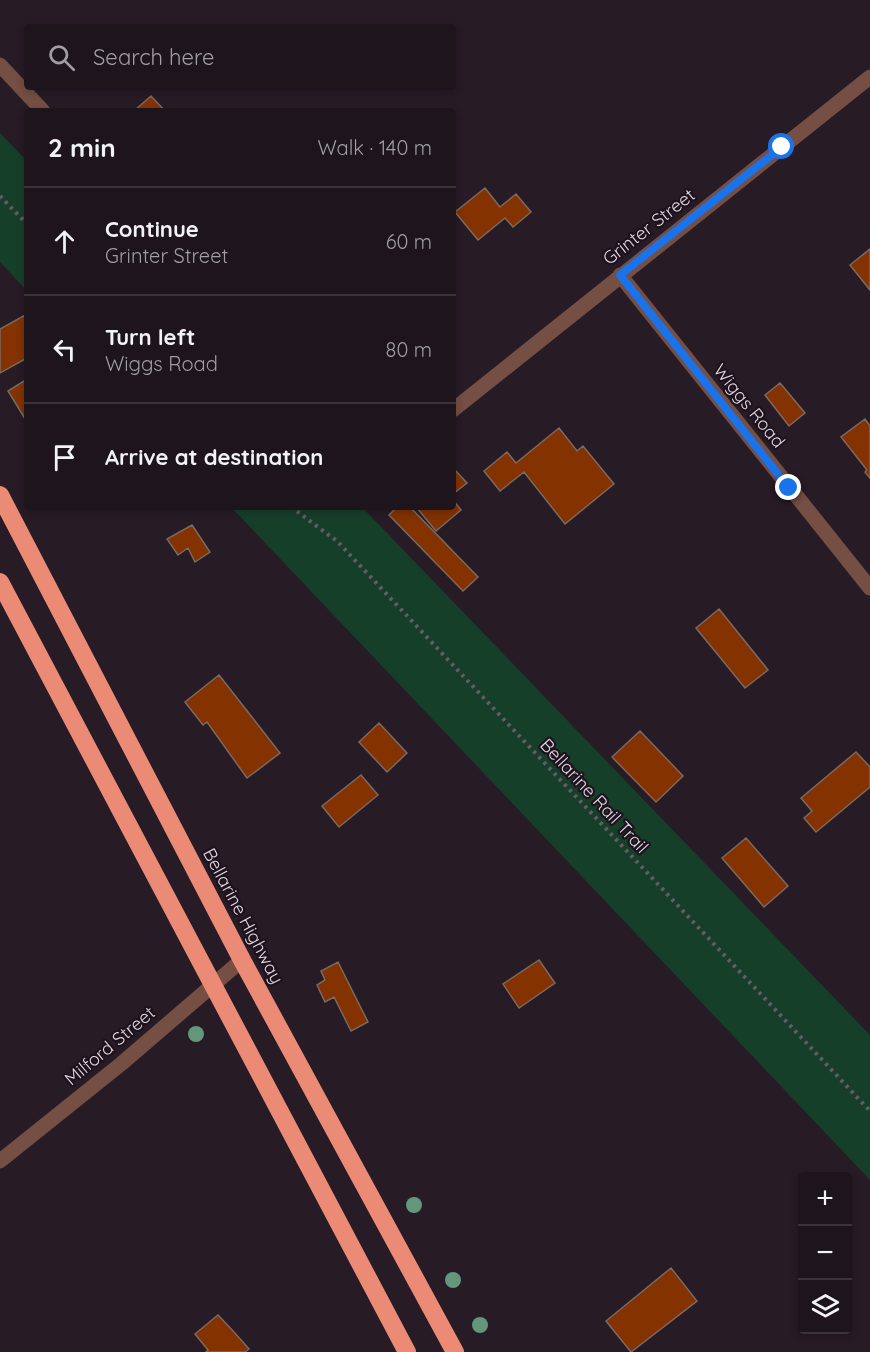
<!DOCTYPE html>
<html lang="en">
<head>
<meta charset="utf-8">
<style>
	body { margin:0; font-family:Quicksand,sans-serif; background:#251d25; color:#f1f3f6 }
	.controls { position:absolute; right:18px; bottom:18px; display:grid; overflow:hidden; border-radius:6px; box-shadow:0 3px 9px #0003 }
	.controls button { width:54px; height:54px; display:grid; place-items:center; padding:0; border:0; border-bottom:2px solid #3b333b; background:#1d141c; color:#f1f3f6; font:30px sans-serif }
	.stop { position:absolute; width:18px; height:18px; margin:-14px; border:4px solid #1a73e8; border-radius:50%; background:#fff }
	.stop.end { background:#1a73e8; border-color:#fff; box-shadow:0 2px 6px #0008 }
	.list { margin:0; padding:0; list-style:none }
	h2 { display:flex; justify-content:space-between; align-items:center; height:78px; margin:0; padding:0 24px; font-size:26px }
	h2 small { font-size:20px; font-weight:400; color:#a09ea3 }
	.list li { display:grid; grid-template-columns:39px 1fr auto; gap:18px; align-items:center; box-sizing:border-box; height:108px; padding:0 24px; border-top:2px solid #3b333b }
	.list b { display:block; font-size:22px; white-space:nowrap }
	.list p { margin:0; font-size:20px; white-space:nowrap; color:#a09ea3 }
	.list em { font-size:20px; font-style:normal; color:#a09ea3 }
	.icon { flex:none; width:33px; height:33px; fill:none; stroke:currentColor; stroke-width:2; stroke-linecap:round; stroke-linejoin:round }
	.map { position:relative; flex:none; width:870px; height:1352px; overflow:hidden }
	.search { position:absolute; background:#1d141c; box-shadow:0 3px 9px #0003; left:24px; top:24px; width:432px; height:66px; display:flex; align-items:center; gap:15px; box-sizing:border-box; padding:0 21px; border-radius:6px; color:#a09ea3; font-size:22px }
	.panel { position:absolute; background:#1d141c; box-shadow:0 3px 9px #0003; left:24px; top:108px; width:432px; height:402px; border-radius:6px }
	.map>svg:first-child { display:block }
	.green { fill:#163f2a }
	.building { fill:#833200; stroke:#7c6961; stroke-width:1.5 }
	.lines { fill:none; stroke-linecap:round; stroke-linejoin:round }
	.path { stroke:#665b65; stroke-width:4; stroke-dasharray:3 4.5; stroke-linecap:butt }
	.street { stroke:#754e44; stroke-width:15 }
	.highway { stroke:#ec8b75; stroke-width:18 }
	.tree { fill:#64967c }
	.route { stroke:#1a73e8; stroke-width:8 }
	.labels { text-anchor:middle; stroke-width:4.5; stroke-linejoin:round; paint-order:stroke }
	.street-label { font-size:18px; fill:#e0d7df; stroke:#1d121d }
</style>
</head>
<body>
<div class="map">
<svg width="870" height="1352" viewBox="0 0 870 1352">
	<rect width="100%" height="100%" fill="#271b26"/>
	<path class="green" d="M0,133L27,161V291L0,262Z
		M231,507H362L870,1035V1180Z"/>
	<path class="building" d="M151,96L165,111H134Z
		M485,188L500,207L516,194L531,212L513,227L505,218L478,240L455,212Z
		M870,249V290L850,265Z
		M27,314V358L0,373V329Z
		M27,379V422L8,391Z
		M780,383L805,413L789,426L765,395Z
		M865,419L870,426V478L865,472L867,470L841,437Z
		M559,428L577,451L583,446L614,484L565,524L524,472L500,491L484,471L507,452L516,463Z
		M454,469L467,483L453,494V470Z
		M453,500L461,510L436,531L416,507H453Z
		M397,507H410L478,577L463,591L389,515Z
		M192,525L210,552L195,562L188,548L178,555L167,539Z
		M719,609L768,670L745,688L696,628Z
		M219,675L280,753L247,778L207,722L203,725L185,702Z
		M379,723L407,753L387,772L359,742Z
		M640,731L683,776L656,802L612,757Z
		M856,752L870,767V787L816,832L804,818L812,811L801,798Z
		M361,775L378,795L339,827L322,806Z
		M746,838L788,886L764,907L722,858Z
		M539,960L555,983L519,1008L503,984Z
		M338,962L368,1022L351,1031L334,997L325,1002L317,985L325,980L321,971Z
		M671,1268L697,1301L631,1352L606,1321Z
		M218,1315L234,1332L249,1349L245,1352H206L208,1350L195,1334Z"/>
	<g class="lines">
		<path class="path" d="M0,196L27,224
			M291,507L337,541L870,1111"/>
		<path class="street" d="M0,65L43,111
			M620,275L870,588
			M453,410L870,77
			M0,1161L121,1064L242,960"/>
		<path class="highway" d="M0,495L242,960L455,1352
			M0,582L407,1352"/>
	</g>
	<g class="tree">
		<circle cx="196" cy="1034" r="8"/>
		<circle cx="414" cy="1205" r="8"/>
		<circle cx="453" cy="1280" r="8"/>
		<circle cx="480" cy="1325" r="8"/>
	</g>
	<g class="lines">
		<path class="route" d="M782,147L620,275L789,488"/>
	</g>
	<g class="labels">
		<g class="street-label">
			<text transform="translate(649 227) rotate(-38)" y="6">Grinter Street</text>
			<text transform="translate(749 406) rotate(51)" y="6">Wiggs Road</text>
			<text transform="translate(594 796) rotate(47)" y="6">Bellarine Rail Trail</text>
			<text transform="translate(243 916) rotate(62)" y="6">Bellarine Highway</text>
			<text transform="translate(110 1046) rotate(-40)" y="6">Milford Street</text>
		</g>
	</g>
</svg>
<div class="controls">
<button>+</button>
<button>−</button>
<button><svg class="icon" aria-label="layers" viewBox="0 0 24 24"><path d="M12 4l9 5-9 5-9-5zM3 14l9 5 9-5"/></svg></button>
</div>
<div class="stop" style="left:782px;top:147px"></div>
<div class="stop end" style="left:789px;top:488px"></div>
<div class="search"><svg class="icon" aria-label="search" viewBox="0 0 24 24"><circle cx="10" cy="10" r="6"/><path d="M15 15l6 6"/></svg>Search here</div>
<section class="panel">
<h2>2 min<small>Walk · 140 m</small></h2>
<ul class="list">
<li><svg class="icon" aria-label="ahead" viewBox="0 0 24 24"><path d="M12 20V5M6 11l6-6 6 6"/></svg><div><b>Continue</b><p>Grinter Street</p></div><em>60 m</em></li>
<li><svg class="icon" aria-label="left" viewBox="0 0 24 24"><path d="M17 20v-9H6M10 6l-5 5 5 5"/></svg><div><b>Turn left</b><p>Wiggs Road</p></div><em>80 m</em></li>
<li><svg class="icon" aria-label="arrive" viewBox="0 0 24 24"><path d="M6 21V4h12l-3 4 3 4H6"/></svg><div><b>Arrive at destination</b></div></li>
</ul>
</section>
</div>
</body>
</html>
